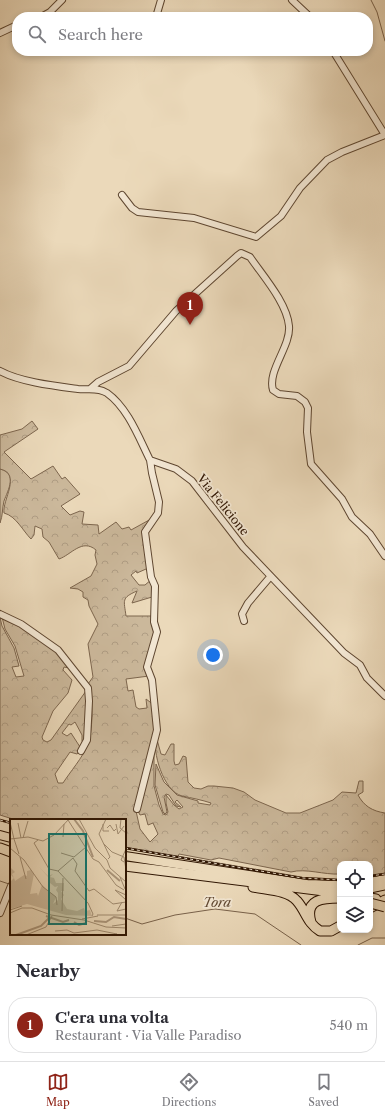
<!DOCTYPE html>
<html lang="en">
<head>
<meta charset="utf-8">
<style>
	body { margin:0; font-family:"Libre Caslon Text",serif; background:#f2f2f3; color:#2b2b33 }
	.controls { position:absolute; right:12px; bottom:12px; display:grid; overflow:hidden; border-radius:8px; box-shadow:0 2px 6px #0003 }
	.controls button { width:36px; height:36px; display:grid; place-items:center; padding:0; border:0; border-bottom:1px solid #e1e1e2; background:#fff; color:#2b2b33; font:20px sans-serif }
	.you { position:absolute; left:213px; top:655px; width:14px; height:14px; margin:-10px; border:3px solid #fff; border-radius:50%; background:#1a73e8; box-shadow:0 0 0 6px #1a73e833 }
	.badge { display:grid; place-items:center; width:26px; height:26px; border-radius:50%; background:#8f2418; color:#fff; font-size:13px; font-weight:700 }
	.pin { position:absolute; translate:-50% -33px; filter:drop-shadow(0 1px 2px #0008) }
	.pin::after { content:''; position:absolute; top:21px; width:14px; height:12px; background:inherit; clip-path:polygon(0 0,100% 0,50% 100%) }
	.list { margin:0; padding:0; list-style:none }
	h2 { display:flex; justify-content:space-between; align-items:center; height:52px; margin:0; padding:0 16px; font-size:17px }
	h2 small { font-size:13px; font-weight:400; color:#7c7c81 }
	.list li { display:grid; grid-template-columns:26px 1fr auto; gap:12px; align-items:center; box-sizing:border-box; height:56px; margin:0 8px 8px; padding:0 8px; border:1px solid #e1e1e2; border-radius:16px }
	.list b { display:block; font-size:15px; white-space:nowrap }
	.list p { margin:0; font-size:13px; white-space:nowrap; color:#7c7c81 }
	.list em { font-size:13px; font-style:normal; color:#7c7c81 }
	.icon { flex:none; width:22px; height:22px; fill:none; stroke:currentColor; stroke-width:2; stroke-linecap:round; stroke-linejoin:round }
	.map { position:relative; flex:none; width:385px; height:945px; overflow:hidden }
	.search { position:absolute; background:#fff; box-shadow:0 2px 6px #0003; left:12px; right:12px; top:12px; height:44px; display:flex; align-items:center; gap:10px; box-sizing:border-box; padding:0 14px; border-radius:16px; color:#7c7c81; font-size:15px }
	.sheet { height:116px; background:#fff }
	nav { display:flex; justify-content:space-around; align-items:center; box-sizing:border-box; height:56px; border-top:1px solid #e1e1e2; background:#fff; font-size:11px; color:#7c7c81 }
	nav a { display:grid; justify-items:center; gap:2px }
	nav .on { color:#8f2418 }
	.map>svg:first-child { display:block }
	.grass { fill:#cbb89b; stroke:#7d664e }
	.forest { fill:url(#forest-crowns); stroke:#7d664e }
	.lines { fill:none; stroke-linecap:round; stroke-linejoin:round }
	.stream { stroke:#79624b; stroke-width:1 }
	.minor-casing { stroke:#5e4630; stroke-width:8 }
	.major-casing { stroke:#2f1502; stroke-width:10 }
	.highway-casing { stroke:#2f1502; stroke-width:11 }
	.minor { stroke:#f2e6d2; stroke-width:6 }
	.major { stroke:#ebd9ba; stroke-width:8 }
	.highway { stroke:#ebd9ba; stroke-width:9 }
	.rail-casing { stroke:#2f1502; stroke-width:2.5 }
	.rail { stroke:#f2e6d2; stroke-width:1; stroke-dasharray:3; stroke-linecap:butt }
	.highway-bridge-casing { stroke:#2f1502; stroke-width:11; stroke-linecap:butt }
	.highway-bridge { stroke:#ebd9ba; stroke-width:9 }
	.labels { text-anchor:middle; stroke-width:3.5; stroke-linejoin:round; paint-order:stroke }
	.street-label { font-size:12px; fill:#2f1502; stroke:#f2e6d2 }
	.water-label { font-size:13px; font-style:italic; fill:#614932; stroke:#f2e6d2 }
	.inset-river { fill:none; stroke:#ab967b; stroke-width:2 }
	.inset-road { fill:none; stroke:#a08b70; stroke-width:1 }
	.view { fill:#0f766e; fill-opacity:0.15; stroke:#0f766e; stroke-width:2 }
	.inset-edge { fill:none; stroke:#2f1502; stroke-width:2 }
</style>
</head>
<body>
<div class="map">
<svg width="385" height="945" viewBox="0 0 385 945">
	<defs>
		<pattern id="forest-crowns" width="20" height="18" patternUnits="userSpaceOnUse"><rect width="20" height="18" fill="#cbb89b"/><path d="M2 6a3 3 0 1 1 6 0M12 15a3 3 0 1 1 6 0" fill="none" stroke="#af9d84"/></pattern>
	</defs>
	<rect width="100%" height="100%" fill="#ebd9ba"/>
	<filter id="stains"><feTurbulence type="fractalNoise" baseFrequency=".005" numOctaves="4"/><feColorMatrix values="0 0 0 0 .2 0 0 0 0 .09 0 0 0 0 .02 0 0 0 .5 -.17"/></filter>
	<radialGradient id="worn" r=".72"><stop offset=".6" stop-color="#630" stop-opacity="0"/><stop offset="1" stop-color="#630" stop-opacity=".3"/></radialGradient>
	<path class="grass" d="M0,469C18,473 8,490 4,501C2,509 3,515 0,523Z"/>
	<path class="forest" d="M32,421L38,429L4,452L31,479L53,466L62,479L65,477L80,494L61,506L70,515L80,511L84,512L82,524L98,525L99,534L116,522L122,529L129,527L131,530L151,519L146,535L151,576L146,569L137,573L136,571L131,575L139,585H145L152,579V597L132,603L137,591C121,598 124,600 126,616H154L155,636L147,662L149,676L126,679L128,691L133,690L136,707L139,709L147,708L146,699L154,705L155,721L154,737L136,811L140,829L150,842L158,834L153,823L148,825L145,814L140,815L138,811L154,744V786L159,805L163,814L166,815L168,812L166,803V795L174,805L179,809L183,807L177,800L175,802L181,807L176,806L169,795L166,794L164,797L167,812L165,814L163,812L155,785L156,764L164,782L177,795L198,801V803L210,805L211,803C202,800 192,798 182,796C163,791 152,751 156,736L161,754L165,755L171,744H174V761L175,765L179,764L183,756L186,757L188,782L194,788L201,789L208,786H214L233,788L244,792L255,800L286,813H300L333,800L342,792L356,793L359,781H363V792L358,795C364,806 372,811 385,813V873L370,876V864H340V874C324,875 306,868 291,872L219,858L211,860L179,854L178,857L125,847V820H16L0,815V617L2,626L14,648L19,666L12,667L16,677L24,676L15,646L5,629L2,617L4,615L27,627L56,650L67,662L69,668L64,667L63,670L72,680L68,693L53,711L42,737L43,740L47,742L51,740L86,691H88L89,722L85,746L82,741V735L75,722L71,725L69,724L62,733L67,736L71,733L82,750L77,754L70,752L55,774L58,783H63C70,772 83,757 87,746C93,734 94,696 88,684L93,677L88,644L98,624L89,606L88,600L83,597V592L78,589L70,588L91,576L97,564L95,555L96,550C82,538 71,555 59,559L49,542L43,537L42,529L35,526L34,535L31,539C23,531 16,516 4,513C2,500 22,474 0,469V435L22,429Z"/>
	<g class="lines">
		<path class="stream" d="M371,0L377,12L385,41
			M0,881L9,884
			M125,918L142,924L175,915L215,909L255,914L301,945
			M358,945L372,938H385"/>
		<defs>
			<path id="minor" d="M292,0L310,17
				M41,17L50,12L62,0
				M156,17L161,0
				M0,33L17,25
				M333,51L385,135
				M122,195L132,208L138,212L194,218L256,237L281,216L300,188L327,160L342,152L385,135
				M0,371C20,382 55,386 78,389C88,390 98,387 107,393C128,408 139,438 150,460L176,469L192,481L243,547L344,653L360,665L367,678L385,696
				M90,389L98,382L129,366L176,311L237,256L241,253L250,257C263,276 287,303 289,326C291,346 267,371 273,390L279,394L297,396L305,402L308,408L307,432L311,464L342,499L352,517L370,534L385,556
				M0,614L21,624L58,650L88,688L89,701L87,740L81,751
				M244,621L242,614L248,603L270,577
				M137,809L157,730L152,680L147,667L157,632L154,622L155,586L151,577L145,532L158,513L159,502L152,473L150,460
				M0,913L11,886"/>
			<path id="major" d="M0,835L11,838
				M125,856L307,884L340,885
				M370,882L385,879"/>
			<path id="highway" d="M0,848L11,852
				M125,866L340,893
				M253,887C267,890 288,890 297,901C306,911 307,923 320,931H331L340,926
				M370,888L385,885
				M370,898L376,899
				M370,908L385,900
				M311,922C304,899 323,898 340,898"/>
		</defs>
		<use href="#minor" class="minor-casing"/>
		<use href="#major" class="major-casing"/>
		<use href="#highway" class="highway-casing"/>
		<use href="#minor" class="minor"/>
		<use href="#major" class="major"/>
		<use href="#highway" class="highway"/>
		<defs>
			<path id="rail" d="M0,820L11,823
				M125,848L302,878L340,880
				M370,876L385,874"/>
		</defs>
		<use href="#rail" class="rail-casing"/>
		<use href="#rail" class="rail"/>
		<defs>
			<path id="highway-bridge" d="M370,903L385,907"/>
		</defs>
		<use href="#highway-bridge" class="highway-bridge-casing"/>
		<use href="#highway-bridge" class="highway-bridge"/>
	</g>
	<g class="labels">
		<g class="street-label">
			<text transform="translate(223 505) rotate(51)" y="4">Via Felicione</text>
		</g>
		<g class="water-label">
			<text x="217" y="907">Tora</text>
		</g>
	</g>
	<g transform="translate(10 819)">
		<rect width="116" height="116" fill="#ebd9ba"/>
		<path d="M29,48L38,57L43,55L40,58L44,59L46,64H54V72H51L54,76L51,80L57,90L67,92L74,89L75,92L80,91L82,97L56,96L17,85L0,90V59L1,62L4,59L0,55L1,49L5,53L2,55L4,59L5,62L14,56L17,57V52L21,51L24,55L20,75L27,74L28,77L32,66L46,78L43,85L48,81V74L46,71L48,67L45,68L40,64V60Z" fill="#cbb89b"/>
		<path class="inset-river" d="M64,0L73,12L83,38M97,51L110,62M36,97L53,103L59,101M84,102L96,103L104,98L116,100M64,103L69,106L76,104M6,116L31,107L39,99"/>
		<path class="inset-road" d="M69,0L85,29L97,41L100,49L116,63M96,0L89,15L100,38L98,40M111,0L110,9L116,14M58,1L83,40L89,43L106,66L114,71M0,3L4,20M8,4L11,19M93,5V12H99M106,5L108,15L114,7M97,9L100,6L104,12L106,10M53,18L54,5M13,19L18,2M0,20L18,18L33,22L44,16L59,0M4,20L9,35M28,21L24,24L39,50L48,52L63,39L67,45L65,52L79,72L84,70L103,85L116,83M93,24L102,33L114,38L116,51M0,29L14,41L33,68L46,78L47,86M51,34L64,38L76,28M10,38L16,60M114,43L111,41L116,30M48,52L78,84L83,95L82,97M110,58L115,70M116,76L105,71L116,81M112,83L107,92L116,90M0,91L12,87M52,92L53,59M0,94L12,89H22L41,96L74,101L96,108L116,109M87,96H116M72,100L88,97M102,107L116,105M45,112L57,111L64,114L87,111L107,115L103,116M16,116L36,108L42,97"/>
		<path class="view" d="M39,15H76V105H39Z"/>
		<rect width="116" height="116" class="inset-edge"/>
	</g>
	<rect width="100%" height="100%" filter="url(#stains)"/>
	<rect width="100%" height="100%" fill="url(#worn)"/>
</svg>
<div class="controls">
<button><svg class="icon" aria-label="locate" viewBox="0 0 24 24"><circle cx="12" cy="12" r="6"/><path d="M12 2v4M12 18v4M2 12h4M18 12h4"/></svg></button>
<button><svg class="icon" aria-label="layers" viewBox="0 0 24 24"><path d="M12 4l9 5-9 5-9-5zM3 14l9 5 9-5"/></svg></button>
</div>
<div class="you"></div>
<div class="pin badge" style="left:190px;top:325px">1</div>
<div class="search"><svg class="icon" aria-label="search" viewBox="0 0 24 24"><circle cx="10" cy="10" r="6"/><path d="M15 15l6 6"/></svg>Search here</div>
</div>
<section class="sheet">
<h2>Nearby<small></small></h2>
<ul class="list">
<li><span class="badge">1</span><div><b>C'era una volta</b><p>Restaurant · Via Valle Paradiso</p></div><em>540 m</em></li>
</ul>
</section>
<nav>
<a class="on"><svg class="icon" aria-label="map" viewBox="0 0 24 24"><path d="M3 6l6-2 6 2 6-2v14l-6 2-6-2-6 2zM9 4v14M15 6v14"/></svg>Map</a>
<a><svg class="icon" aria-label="directions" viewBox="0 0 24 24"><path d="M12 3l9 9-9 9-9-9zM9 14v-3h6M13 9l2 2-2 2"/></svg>Directions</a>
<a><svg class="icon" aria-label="saved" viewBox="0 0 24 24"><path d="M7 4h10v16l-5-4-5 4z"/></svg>Saved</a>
</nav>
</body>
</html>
